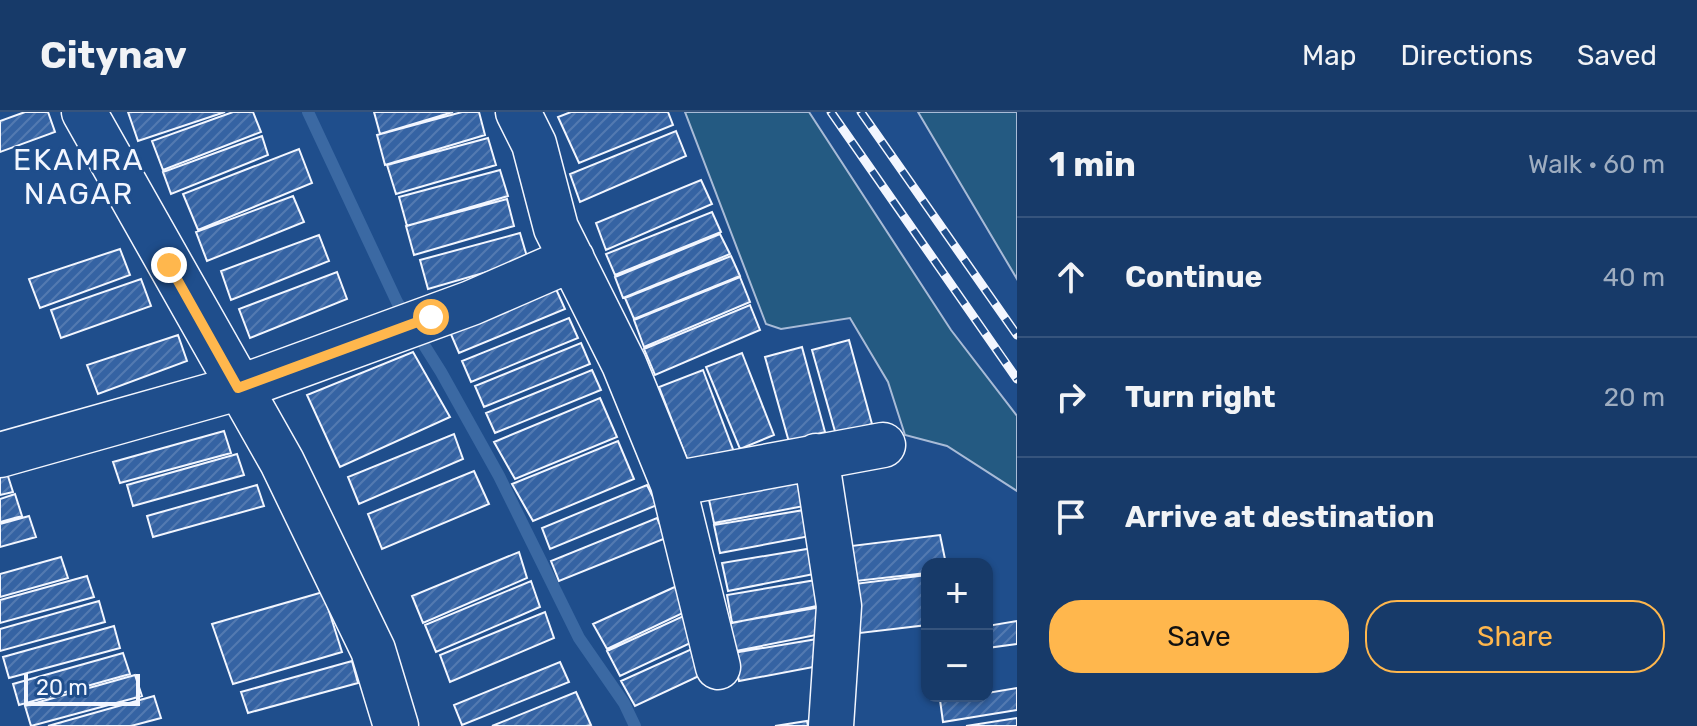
<!DOCTYPE html>
<html lang="en">
<head>
<meta charset="utf-8">
<style>
	body { margin:0; font-family:Rubik,sans-serif; background:#244571; color:#f1f3f6 }
	.controls { position:absolute; right:24px; bottom:24px; display:grid; overflow:hidden; border-radius:16px; box-shadow:0 2px 6px #0004 }
	.controls button { width:72px; height:72px; display:grid; place-items:center; padding:0; border:0; border-bottom:2px solid #36547d; background:#173a69; color:#f1f3f6; font:40px sans-serif }
	.scale { position:absolute; left:24px; bottom:20px; width:116px; box-sizing:border-box; padding-left:8px; border:4px solid #f2f6ff; border-top:0; font-size:22px; line-height:28px; white-space:nowrap; color:#f2f6ff; -webkit-text-stroke:6px #1f4e8c; paint-order:stroke }
	.stop { position:absolute; width:24px; height:24px; margin:-18px; border:6px solid #ffb74d; border-radius:50%; background:#fff }
	.stop.end { background:#ffb74d; border-color:#fff; box-shadow:0 2px 8px #0008 }
	.list { margin:0; padding:0; list-style:none }
	h2 { display:flex; justify-content:space-between; align-items:center; height:104px; margin:0; padding:0 32px; font-size:34px }
	h2 small { font-size:26px; font-weight:400; color:#9eadc0 }
	.list li { display:grid; grid-template-columns:52px 1fr auto; gap:24px; align-items:center; box-sizing:border-box; height:120px; padding:0 32px; border-top:2px solid #36547d }
	.list b { display:block; font-size:30px; white-space:nowrap }
	.list em { font-size:26px; font-style:normal; color:#9eadc0 }
	.actions { display:flex; gap:16px; padding:24px 32px }
	.actions a { flex:1; padding:18px 0; border:2px solid #ffb74d; border-radius:32px; text-align:center; font-size:28px; color:#ffb74d }
	.actions .main { background:#ffb74d; color:#111 }
	.icon { flex:none; width:44px; height:44px; fill:none; stroke:currentColor; stroke-width:2; stroke-linecap:round; stroke-linejoin:round }
	.map { position:relative; flex:none; width:1017px; height:614px; overflow:hidden }
	header { display:flex; align-items:center; gap:48px; box-sizing:border-box; height:112px; padding:0 40px; background:#173a69; border-bottom:2px solid #36547d }
	header strong { font-size:38px }
	nav { display:flex; gap:44px; margin-inline-start:auto; font-size:28px }
	main { display:flex }
	aside { flex:1; background:#173a69 }
	.map>svg:first-child { display:block }
	.grass { fill:#245a82; stroke:#a8bbd7; stroke-width:2 }
	.lines { fill:none; stroke-linecap:round; stroke-linejoin:round }
	.stream { stroke:#3b69a3; stroke-width:12 }
	.building { fill:url(#building-hatch); stroke:#f2f6ff; stroke-width:2 }
	.minor-casing { stroke:#f2f6ff; stroke-width:47 }
	.minor { stroke:#1f4e8c; stroke-width:44 }
	.rail-casing { stroke:#f2f6ff; stroke-width:9 }
	.rail { stroke:#1f4e8c; stroke-width:6; stroke-dasharray:18; stroke-linecap:butt }
	.route { stroke:#ffb74d; stroke-width:10 }
	.labels { text-anchor:middle; stroke-width:6; stroke-linejoin:round; paint-order:stroke }
	.neighbourhood-label { font-size:30px; letter-spacing:2px; fill:#f2f6ff; stroke:#1f4e8c }
</style>
</head>
<body>
<header>
<strong>Citynav</strong>
<nav><a>Map</a><a>Directions</a><a>Saved</a></nav>
</header>
<main>
<div class="map">
<svg width="1017" height="614" viewBox="0 0 1017 614">
	<defs>
		<pattern id="building-hatch" width="6" height="6" patternUnits="userSpaceOnUse" patternTransform="scale(2)"><rect width="6" height="6" fill="#3563a3"/><path d="M-1 1l2-2M0 6l6-6M5 7l2-2" fill="none" stroke="#537ab1"/></pattern>
	</defs>
	<rect width="100%" height="100%" fill="#1f4e8c"/>
	<path class="grass" d="M685,0H809L951,218L1017,304V379L947,334L905,323L888,270L850,206L781,217L766,212Z
		M918,0H1017V167Z"/>
	<g class="lines">
		<path class="stream" d="M308,0L397,190L441,260L499,364L579,526L624,591L635,614"/>
	</g>
	<path class="building" d="M25,0H48L55,20L0,40V9Z
		M128,0H225L138,29Z
		M233,0H253L261,20L163,58L152,29Z
		M374,0H453L380,22Z
		M462,0H479L485,23L385,53L377,23Z
		M571,0H668L673,13L579,51L558,5Z
		M676,19L686,44L580,90L570,62Z
		M262,24L268,43L171,82L163,60Z
		M488,26L496,53L396,82L387,53Z
		M299,37L312,71L198,118L183,82Z
		M500,58L508,84L407,114L399,85Z
		M701,68L712,92L606,138L596,111Z
		M293,84L304,110L207,149L196,120Z
		M507,87L514,114L414,143L406,114Z
		M712,100L721,120L615,163L606,142Z
		M520,121L528,148L428,177L420,148Z
		M720,122L730,142L623,186L615,165Z
		M319,123L329,149L231,188L221,159Z
		M120,137L130,163L40,196L29,167Z
		M731,144L740,164L634,207L625,186Z
		M337,160L347,187L250,226L239,197Z
		M740,165L750,190L644,235L634,208Z
		M141,167L151,194L61,226L51,198Z
		M556,177L565,197L459,241L450,220Z
		M750,193L760,218L655,263L644,237Z
		M569,206L578,226L471,270L462,249Z
		M178,223L187,249L98,282L87,253Z
		M849,228L872,312L836,323L812,238Z
		M581,231L590,252L484,295L475,274Z
		M802,235L825,320L789,330L765,245Z
		M413,240L450,305L340,355L307,283Z
		M742,241L774,323L740,337L706,255Z
		M592,258L601,278L495,321L486,301Z
		M703,258L734,340L691,357L659,275Z
		M600,286L617,325L515,367L494,330Z
		M224,319L231,341L120,371L113,350Z
		M454,322L463,347L359,392L348,365Z
		M618,329L634,367L533,409L512,372Z
		M237,342L244,363L133,394L127,373Z
		M6,358L13,380L0,383V360Z
		M474,359L489,392L382,437L368,402Z
		M798,368L804,394L714,411L708,383Z
		M257,373L264,394L153,425L147,404Z
		M647,373L657,393L550,437L542,416Z
		M15,382L22,404L0,410V387Z
		M804,398L810,424L720,441L714,413Z
		M29,404L36,425L0,435V412Z
		M657,406L666,426L559,469L551,449Z
		M940,423L946,452H927V461L856,469L851,434Z
		M813,436L819,461L728,479L722,451Z
		M519,440L527,466L423,511L412,484Z
		M61,445L68,466L0,485V462Z
		M927,463V513L860,521L854,472Z
		M87,464L94,485L0,511V488Z
		M816,468L822,493L732,511L727,483Z
		M531,469L540,495L436,540L425,513Z
		M677,474L685,500L607,537L593,512Z
		M323,480L342,540L233,572L212,512Z
		M99,489L105,510L0,539V517Z
		M821,495L826,521L736,539L730,511Z
		M545,500L554,526L450,570L440,543Z
		M690,501L699,527L620,564L607,539Z
		M1017,509V532L987,536V514Z
		M114,514L120,536L9,566L3,545Z
		M823,526L829,552L739,569L733,541Z
		M705,531L714,557L635,594L621,569Z
		M123,541L130,562L19,593L13,572Z
		M352,549L358,571L248,601L241,580Z
		M560,550L569,570L462,613L454,593Z
		M135,563L142,584L31,614L25,594Z
		M1017,576V598L943,610L940,588L987,584V581Z
		M576,580L591,613L587,614H492Z
		M154,584L161,606L131,614H48Z
		M1017,606V614H966Z
		M807,609L808,614H775Z"/>
	<g class="lines">
		<defs>
			<path id="minor" d="M84,0L282,350L373,538L396,614
				M518,0L534,32L556,116L624,252L673,372L718,555
				M0,343L238,276L471,191L572,147
				M816,344L839,494L831,614
				M673,372L883,333"/>
		</defs>
		<use href="#minor" class="minor-casing"/>
		<use href="#minor" class="minor"/>
		<defs>
			<path id="rail" d="M831,0L1017,267
				M861,0L1017,223"/>
		</defs>
		<use href="#rail" class="rail-casing"/>
		<use href="#rail" class="rail"/>
	</g>
	<g class="lines">
		<path class="route" d="M169,153L238,276L431,205"/>
	</g>
	<g class="labels">
		<g class="neighbourhood-label">
			<text x="79" y="58">EKAMRA<tspan x="79" dy="34">NAGAR</tspan></text>
		</g>
	</g>
</svg>
<div class="controls">
<button>+</button>
<button>−</button>
</div>
<div class="scale">20 m</div>
<div class="stop" style="left:431px;top:205px"></div>
<div class="stop end" style="left:169px;top:153px"></div>
</div>
<aside>
<h2>1 min<small>Walk · 60 m</small></h2>
<ul class="list">
<li><svg class="icon" aria-label="ahead" viewBox="0 0 24 24"><path d="M12 20V5M6 11l6-6 6 6"/></svg><div><b>Continue</b></div><em>40 m</em></li>
<li><svg class="icon" aria-label="right" viewBox="0 0 24 24"><path d="M7 20v-9h11M14 6l5 5-5 5"/></svg><div><b>Turn right</b></div><em>20 m</em></li>
<li><svg class="icon" aria-label="arrive" viewBox="0 0 24 24"><path d="M6 21V4h12l-3 4 3 4H6"/></svg><div><b>Arrive at destination</b></div></li>
</ul>
<div class="actions"><a class="main">Save</a><a>Share</a></div>
</aside>
</main>
</body>
</html>
